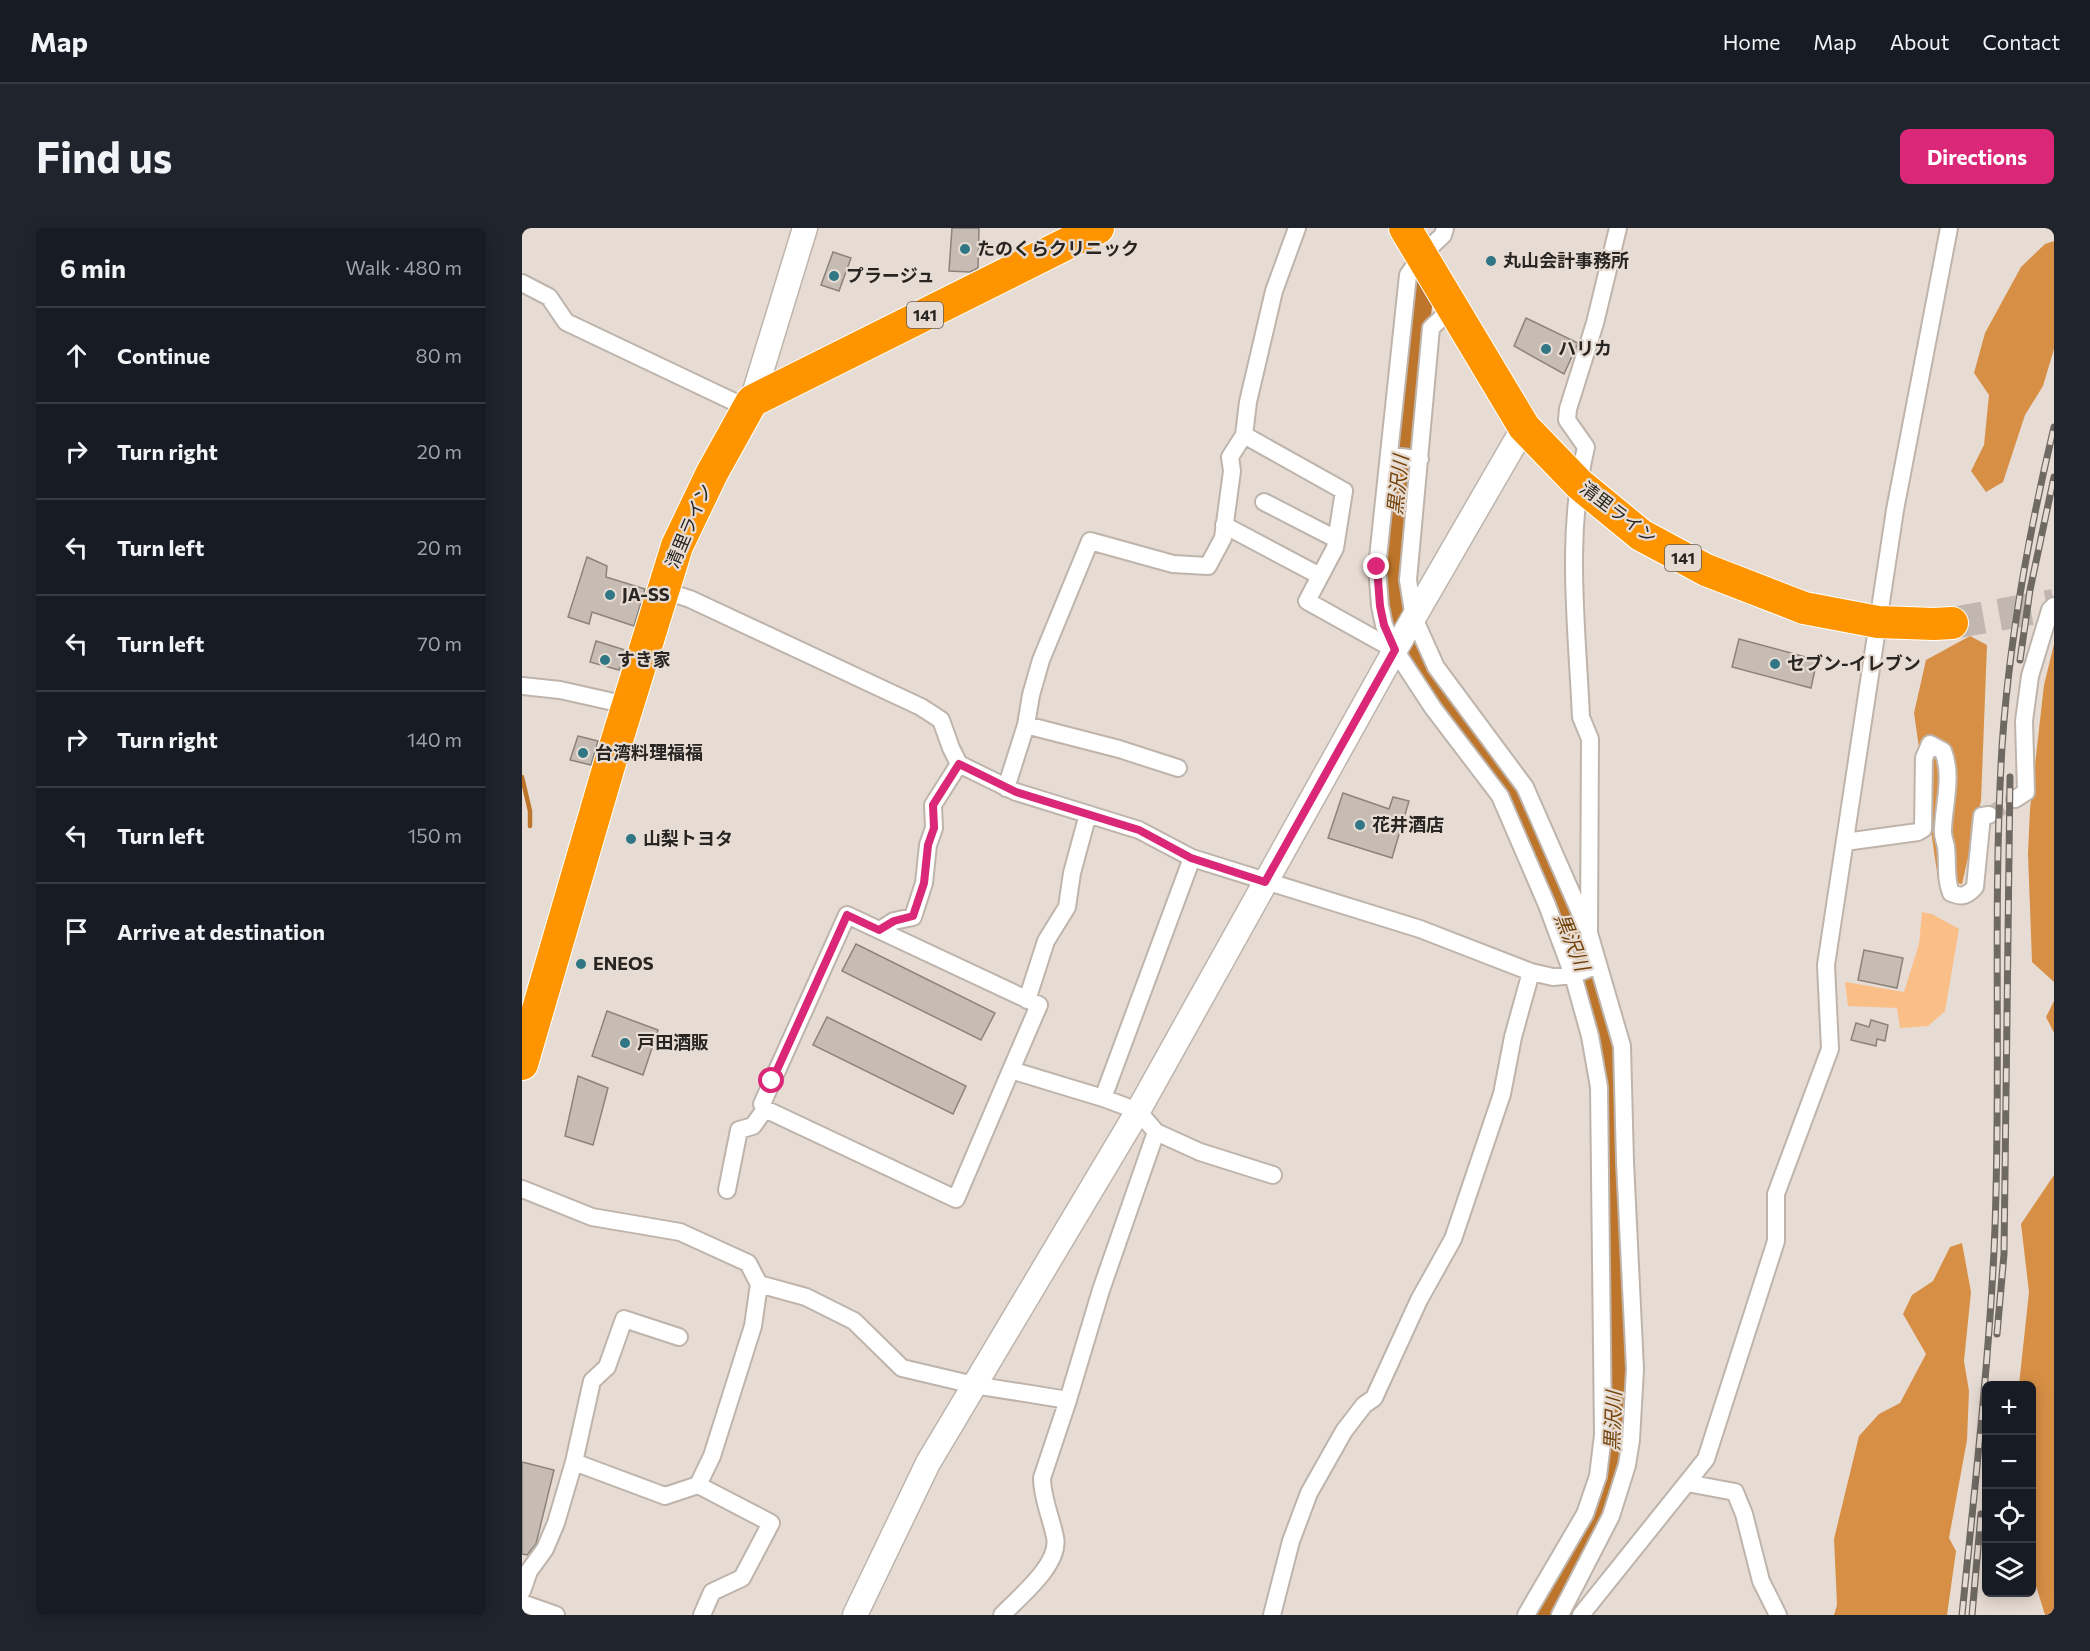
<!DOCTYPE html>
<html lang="en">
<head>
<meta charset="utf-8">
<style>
	body { margin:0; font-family:Commissioner,"Noto Sans JP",sans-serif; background:#20242c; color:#f1f3f6 }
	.controls { position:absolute; right:18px; bottom:18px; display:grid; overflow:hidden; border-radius:9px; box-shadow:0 3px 15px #0003 }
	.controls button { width:54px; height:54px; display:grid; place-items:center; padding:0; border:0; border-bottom:2px solid #363941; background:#171b24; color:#f1f3f6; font:30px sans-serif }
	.stop { position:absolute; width:18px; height:18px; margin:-14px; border:4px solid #db2777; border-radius:50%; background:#fff }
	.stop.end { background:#db2777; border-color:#fff; box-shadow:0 2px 6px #0008 }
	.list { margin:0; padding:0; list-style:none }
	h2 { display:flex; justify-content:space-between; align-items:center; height:78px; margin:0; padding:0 24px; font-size:26px }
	h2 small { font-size:20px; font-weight:400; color:#9ea1a6 }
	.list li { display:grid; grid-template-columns:39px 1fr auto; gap:18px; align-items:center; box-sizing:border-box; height:96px; padding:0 24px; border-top:2px solid #363941 }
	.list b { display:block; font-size:22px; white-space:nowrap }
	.list em { font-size:20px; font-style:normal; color:#9ea1a6 }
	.icon { flex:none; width:33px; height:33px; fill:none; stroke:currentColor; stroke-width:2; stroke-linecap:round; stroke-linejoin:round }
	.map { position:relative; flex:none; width:1532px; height:1387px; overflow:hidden; border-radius:9px }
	header { display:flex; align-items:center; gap:36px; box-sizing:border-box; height:84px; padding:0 30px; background:#171b24; border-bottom:2px solid #363941 }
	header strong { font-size:28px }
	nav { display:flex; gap:33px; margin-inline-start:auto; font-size:21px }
	.intro { display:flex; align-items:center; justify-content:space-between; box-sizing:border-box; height:144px; padding:0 36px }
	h1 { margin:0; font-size:42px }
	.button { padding:15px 27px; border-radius:9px; background:#db2777; color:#fff; font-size:21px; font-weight:700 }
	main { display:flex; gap:36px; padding:0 36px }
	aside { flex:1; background:#171b24; border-radius:9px; box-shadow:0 3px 15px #0003 }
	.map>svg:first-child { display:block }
	.green { fill:#fabe87 }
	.forest { fill:#d78f46 }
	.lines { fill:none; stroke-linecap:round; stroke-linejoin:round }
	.stream { stroke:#bc752a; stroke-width:4.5 }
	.river { stroke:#bc752a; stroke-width:27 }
	.building { fill:#c6bcb3; stroke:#8c837a; stroke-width:1.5 }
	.street-tunnel { stroke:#c1b7b0; stroke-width:16; stroke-dasharray:16 8; stroke-linecap:butt }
	.highway-tunnel { stroke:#c1b7b0; stroke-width:32; stroke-dasharray:32 16; stroke-linecap:butt }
	.street-casing { stroke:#beb4ab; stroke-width:20 }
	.secondary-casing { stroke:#beb4ab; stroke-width:27 }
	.highway-casing { stroke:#fff; stroke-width:34 }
	.street { stroke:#fff; stroke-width:16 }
	.secondary { stroke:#fff; stroke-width:24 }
	.highway { stroke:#fe9500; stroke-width:32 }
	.rail-casing { stroke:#6f6964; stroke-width:7 }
	.rail { stroke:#e7dcd3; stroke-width:4.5; stroke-dasharray:14; stroke-linecap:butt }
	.route { stroke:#db2777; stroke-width:8 }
	.poi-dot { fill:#317684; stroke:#e7dcd3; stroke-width:2 }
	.labels { text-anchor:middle; stroke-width:4.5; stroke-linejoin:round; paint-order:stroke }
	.shield { fill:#e7dcd3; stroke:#625c57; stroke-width:1.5 }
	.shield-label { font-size:16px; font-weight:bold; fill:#292522 }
	.poi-label { font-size:18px; font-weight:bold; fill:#292522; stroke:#e7dcd3; text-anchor:start }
	.street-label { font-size:18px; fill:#292522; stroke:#e7dcd3 }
	.water-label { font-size:20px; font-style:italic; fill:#74440c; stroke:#e7dcd3 }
</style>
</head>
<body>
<header>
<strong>Map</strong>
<nav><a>Home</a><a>Map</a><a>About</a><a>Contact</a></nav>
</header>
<div class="intro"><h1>Find us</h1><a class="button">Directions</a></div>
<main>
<aside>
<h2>6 min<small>Walk · 480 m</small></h2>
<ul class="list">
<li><svg class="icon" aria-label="ahead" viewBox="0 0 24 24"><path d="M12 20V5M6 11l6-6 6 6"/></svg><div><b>Continue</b></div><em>80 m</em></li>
<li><svg class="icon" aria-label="right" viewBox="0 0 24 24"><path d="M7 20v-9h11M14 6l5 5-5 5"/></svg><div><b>Turn right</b></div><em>20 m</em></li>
<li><svg class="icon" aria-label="left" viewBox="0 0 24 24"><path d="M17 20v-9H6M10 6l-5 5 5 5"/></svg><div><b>Turn left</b></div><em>20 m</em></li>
<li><svg class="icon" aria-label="left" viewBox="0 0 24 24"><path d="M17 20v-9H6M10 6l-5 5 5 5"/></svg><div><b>Turn left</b></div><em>70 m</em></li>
<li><svg class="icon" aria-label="right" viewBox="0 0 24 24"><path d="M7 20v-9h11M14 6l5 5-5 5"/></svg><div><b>Turn right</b></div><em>140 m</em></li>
<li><svg class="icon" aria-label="left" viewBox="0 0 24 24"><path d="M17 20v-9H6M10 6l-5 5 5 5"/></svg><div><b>Turn left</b></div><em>150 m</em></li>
<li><svg class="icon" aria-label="arrive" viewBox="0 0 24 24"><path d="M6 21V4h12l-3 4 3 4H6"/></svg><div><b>Arrive at destination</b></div></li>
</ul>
</aside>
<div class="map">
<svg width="1532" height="1387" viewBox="0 0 1532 1387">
	<rect width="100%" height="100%" fill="#e7dcd3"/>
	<path class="green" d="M1400,684L1410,686L1437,701L1423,783L1406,798L1378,800L1375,780L1326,778L1323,754L1382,764L1397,716Z"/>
	<path class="forest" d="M1532,13V121L1521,158L1503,187L1481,254L1464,264L1449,243L1462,217L1467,167L1452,145L1463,105L1499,39L1523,16Z
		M1448,408L1465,417L1459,573L1440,656L1416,651L1392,485L1404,432Z
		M1532,416V754L1510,734L1506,626L1508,581L1522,457Z
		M1532,773V805L1524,789Z
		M1532,947V1387H1523L1510,1345V1158L1497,1157L1507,1064L1499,996Z
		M1440,1015L1449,1064L1442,1133L1447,1163L1445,1212L1427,1310L1434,1323L1425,1387H1312L1315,1377L1312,1311L1337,1208L1357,1186L1378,1175L1404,1126L1381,1086L1390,1067L1411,1053L1428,1019Z"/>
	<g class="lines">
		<path class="stream" d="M0,549L8,583V598"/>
		<path class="river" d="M898,65L869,323V375L897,437L979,550L1002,596L1041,687L1068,758L1085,818L1093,1210L1086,1253L1073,1282L1015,1387"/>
	</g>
	<path class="building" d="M430,0H457L456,40L448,44L427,43Z
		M311,24L329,30L317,63L299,57Z
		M1004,90L1056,115L1042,146L992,118Z
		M65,329L85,338L84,349L123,361L112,398L70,384L67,396L46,389Z
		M1217,411L1295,432L1289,460L1210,439Z
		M74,413L103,422L97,442L68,434Z
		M56,508L76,513L69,537L48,532Z
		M821,565L867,581L871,569L887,573L870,630L806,610Z
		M334,716L473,785L459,812L320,743Z
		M1342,722L1381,730L1375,760L1336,752Z
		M85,783L136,802L121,847L70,828Z
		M305,789L444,858L431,886L291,817Z
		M1349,792L1366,797L1363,813L1355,811L1354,818L1329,812L1334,795L1347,799Z
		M56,848L86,860L71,917L43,908Z
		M0,1234L32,1242L14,1316L5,1327L0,1326Z"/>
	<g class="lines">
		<path class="street-tunnel" d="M1467,587L1493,571"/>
		<path class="highway-tunnel" d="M1430,395L1532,377"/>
		<defs>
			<path id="street" d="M923,0L921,7L900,27L886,47L855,339L858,378L862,397L873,422L911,480L978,568L1025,677L1051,747L1068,808L1077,859L1081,1207L1076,1248L1063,1286L1004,1387
				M0,55L27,69L44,94L225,180
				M931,79L909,100L886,352L892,390L914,439L1003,559L1064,698
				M722,207L822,263L813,320L785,373L873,422
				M868,228L898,231
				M742,274L814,311
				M702,297L798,348
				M140,362L168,371L399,479L419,492L429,520L437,536L494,564L617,602L670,630L581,870L616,883L634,904L579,1062L546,1172L520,1250C520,1270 529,1289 533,1309C539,1336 497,1369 480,1387
				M0,458L38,462L105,477
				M504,497L597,521L656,540
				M484,560L504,497L509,467L519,432L568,313L651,336L686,338L701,310L710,243L708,229L722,207L726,174L752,63L775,0
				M1493,571L1504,564L1502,493L1508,448L1528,382L1532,378
				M1323,614L1396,604L1401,601L1402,530L1408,516L1421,523C1431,548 1422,575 1421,601C1420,607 1423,613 1424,619C1426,635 1423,651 1429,665C1440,670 1446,667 1453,659L1460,588L1467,587
				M670,630L898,701L1009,744L1031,749L1051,747L1075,737
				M358,702L372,693L391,689L402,655L406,617L412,600L411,577L437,536
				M505,772L524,713L545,679L550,645L566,586
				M243,881L434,971L489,842
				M634,904L678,924L751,947
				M0,961L70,989L158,1004L226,1035L237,1056L284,1069L332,1093L380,1140L452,1157L546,1172
				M205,962L217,902L231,898L243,881L240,876L325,687L517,777L489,842L581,870
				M52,1234L143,1268L176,1257L190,1228L231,1098L237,1056
				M1165,1255L1213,1264L1222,1286L1239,1353L1256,1387
				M176,1257L249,1295L220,1350L190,1364L180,1387
				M0,1363L7,1343L23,1321L34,1295L52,1234L70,1153L85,1139L102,1091L157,1109
				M0,1375L34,1387
				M750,1387L769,1313L787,1265L822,1203L842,1177L852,1170L897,1072L931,1011L980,866L991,809L1009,744
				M1038,1387L1089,1288L1105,1237L1109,1212L1113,1141L1103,934L1100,818L1067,705L1068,511L1059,489C1055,400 1043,307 1064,219L1045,192L1046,181L1073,95L1096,0
				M1059,1387L1184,1231L1254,1013V966L1308,821L1304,737L1373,282L1427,0"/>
			<path id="secondary" d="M230,173L283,0
				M333,1387L406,1235L616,883L873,422L1002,199"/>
			<path id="highway" d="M883,0L1002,199L1057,256L1119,307L1184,342L1282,380L1356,394L1412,396L1430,395
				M0,836L87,538L155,318L190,245L230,173L576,0"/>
		</defs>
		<use href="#street" class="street-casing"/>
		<use href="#secondary" class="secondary-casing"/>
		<use href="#highway" class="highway-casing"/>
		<use href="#street" class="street"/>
		<use href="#secondary" class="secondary"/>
		<use href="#highway" class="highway"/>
		<defs>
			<path id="rail" d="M1498,432L1508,362L1532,249
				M1475,1106L1482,1026L1488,549
				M1440,1387C1452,1266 1466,1144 1472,1023C1480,855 1470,686 1480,519C1487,411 1507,304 1532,199
				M1450,1387L1459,1286"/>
		</defs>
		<use href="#rail" class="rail-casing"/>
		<use href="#rail" class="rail"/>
	</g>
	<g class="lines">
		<path class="route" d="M250,853L325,687L357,702L372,693L391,688L402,655L406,617L412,600L411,577L437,536L494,564L617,602L669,630L743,654L873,422L862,397L858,378L855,339"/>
	</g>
	<g class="poi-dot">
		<circle cx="443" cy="21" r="6"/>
		<circle cx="969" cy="33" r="6"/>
		<circle cx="312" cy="48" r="6"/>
		<circle cx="1024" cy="121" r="6"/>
		<circle cx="88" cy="367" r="6"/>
		<circle cx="83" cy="432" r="6"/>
		<circle cx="1253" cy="436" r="6"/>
		<circle cx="61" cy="525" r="6"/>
		<circle cx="838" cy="597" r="6"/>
		<circle cx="109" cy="611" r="6"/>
		<circle cx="59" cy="736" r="6"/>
		<circle cx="103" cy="815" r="6"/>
	</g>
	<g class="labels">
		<g class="shield">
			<rect x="385" y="74" width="36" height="26" rx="4.5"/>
			<rect x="1143" y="317" width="36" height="26" rx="4.5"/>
		</g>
		<g class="shield-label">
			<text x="403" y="93">141</text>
			<text x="1161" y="336">141</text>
		</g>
		<g class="poi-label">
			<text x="455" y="27">たのくらクリニック</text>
			<text x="981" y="39">丸山会計事務所</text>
			<text x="324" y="54">プラージュ</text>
			<text x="1036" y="127">ハリカ</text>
			<text x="100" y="373">JA-SS</text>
			<text x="95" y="438">すき家</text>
			<text x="1265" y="442">セブン-イレブン</text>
			<text x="73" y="531">台湾料理福福</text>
			<text x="850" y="603">花井酒店</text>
			<text x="121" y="617">山梨トヨタ</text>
			<text x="71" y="742">ENEOS</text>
			<text x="115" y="821">戸田酒販</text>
		</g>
		<g class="street-label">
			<text transform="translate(1096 285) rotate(37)" y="6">清里ライン</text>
			<text transform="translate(167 298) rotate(-67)" y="6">清里ライン</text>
		</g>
		<g class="water-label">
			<text transform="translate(876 257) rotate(-84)" y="7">黒沢川</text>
			<text transform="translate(1050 714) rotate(68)" y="7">黒沢川</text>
			<text transform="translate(1091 1193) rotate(-88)" y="7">黒沢川</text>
		</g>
	</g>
</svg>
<div class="controls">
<button>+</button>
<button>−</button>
<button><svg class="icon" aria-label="locate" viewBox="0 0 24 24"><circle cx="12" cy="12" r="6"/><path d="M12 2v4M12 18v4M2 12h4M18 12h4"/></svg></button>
<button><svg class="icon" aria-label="layers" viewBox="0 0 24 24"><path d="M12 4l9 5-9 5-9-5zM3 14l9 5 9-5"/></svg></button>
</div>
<div class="stop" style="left:250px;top:853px"></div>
<div class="stop end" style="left:855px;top:339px"></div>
</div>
</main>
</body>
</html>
